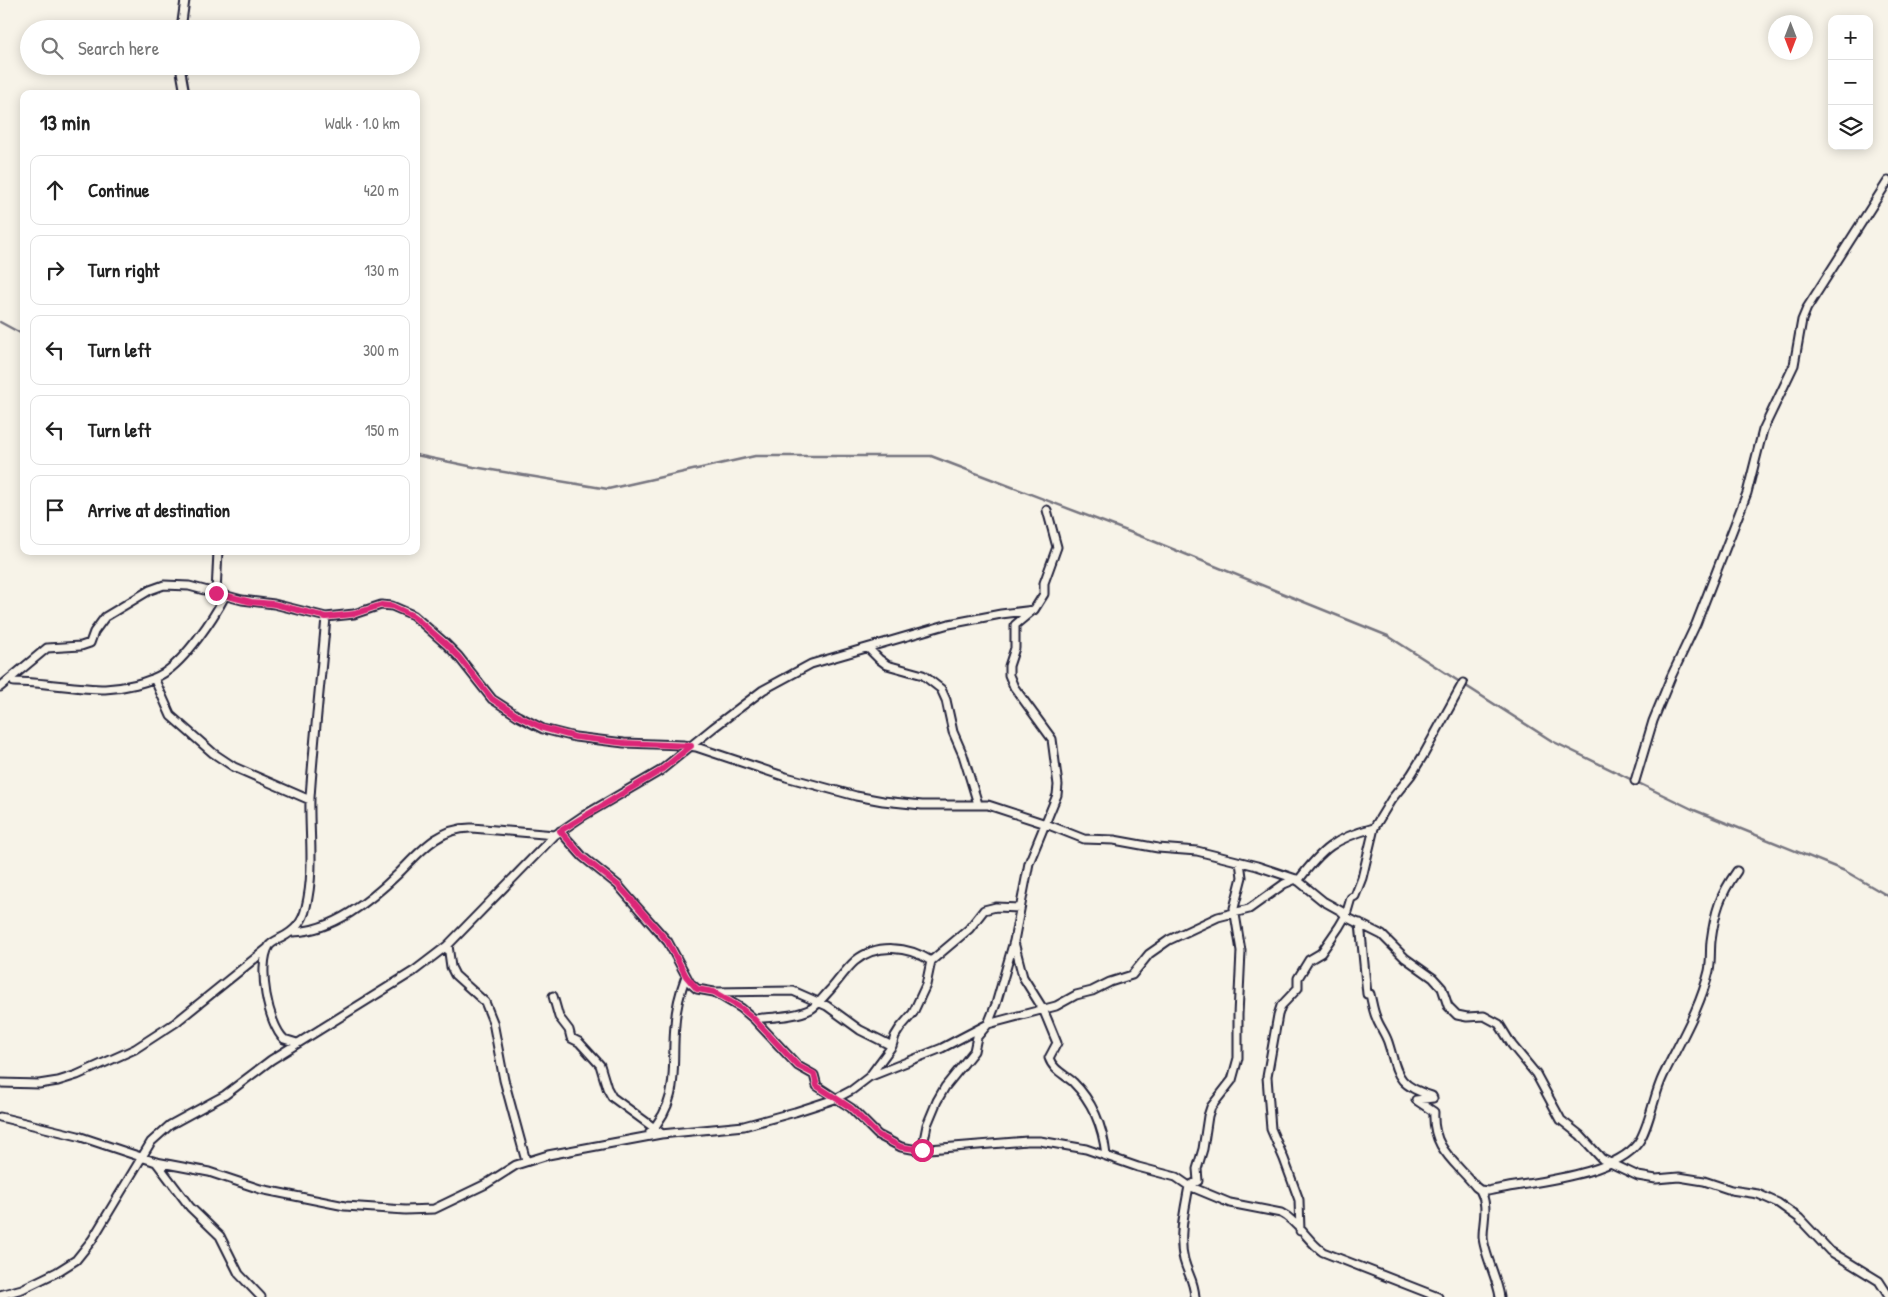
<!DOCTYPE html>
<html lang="en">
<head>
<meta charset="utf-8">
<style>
	body { margin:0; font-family:"Patrick Hand",sans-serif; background:#f6f6f6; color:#222 }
	.controls { position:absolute; right:15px; top:15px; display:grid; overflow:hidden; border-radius:10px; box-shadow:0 2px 12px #0003 }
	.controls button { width:45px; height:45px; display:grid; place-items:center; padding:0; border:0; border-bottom:1px solid #e0e0e0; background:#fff; color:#222; font:25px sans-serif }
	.compass { position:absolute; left:1768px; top:15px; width:45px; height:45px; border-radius:50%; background:#fff; box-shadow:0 2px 12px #0003; rotate:180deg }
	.stop { position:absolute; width:15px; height:15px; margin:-11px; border:4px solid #db2777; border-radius:50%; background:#fff }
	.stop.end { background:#db2777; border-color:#fff; box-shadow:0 1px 5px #0008 }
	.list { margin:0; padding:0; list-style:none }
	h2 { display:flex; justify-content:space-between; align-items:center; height:65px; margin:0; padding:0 20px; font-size:21px }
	h2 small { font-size:16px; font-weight:400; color:#767676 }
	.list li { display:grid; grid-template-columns:32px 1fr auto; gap:15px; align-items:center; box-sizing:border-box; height:70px; margin:0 10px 10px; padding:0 10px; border:1px solid #e0e0e0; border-radius:10px }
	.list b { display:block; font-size:19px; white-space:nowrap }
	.list em { font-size:16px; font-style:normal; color:#767676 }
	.icon { flex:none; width:28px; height:28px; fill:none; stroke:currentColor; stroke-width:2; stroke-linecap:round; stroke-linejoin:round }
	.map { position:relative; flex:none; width:1888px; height:1297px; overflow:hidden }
	.search { position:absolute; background:#fff; box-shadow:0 2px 12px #0003; left:20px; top:20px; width:400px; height:55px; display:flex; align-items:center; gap:12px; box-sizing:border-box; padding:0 18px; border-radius:28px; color:#767676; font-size:19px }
	.panel { position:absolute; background:#fff; box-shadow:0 2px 12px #0003; left:20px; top:90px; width:400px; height:465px; border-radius:10px }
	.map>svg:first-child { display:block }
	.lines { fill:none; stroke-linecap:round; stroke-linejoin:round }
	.stream { stroke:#76747f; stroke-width:2.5 }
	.minor-casing { stroke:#22223b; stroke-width:11 }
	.minor { stroke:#f7f3e8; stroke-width:7 }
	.route { stroke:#db2777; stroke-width:6 }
</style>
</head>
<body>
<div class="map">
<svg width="1888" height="1297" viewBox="0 0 1888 1297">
	<rect width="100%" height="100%" fill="#f7f3e8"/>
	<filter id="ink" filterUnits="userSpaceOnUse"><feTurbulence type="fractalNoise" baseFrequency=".02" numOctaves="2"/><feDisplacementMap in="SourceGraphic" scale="10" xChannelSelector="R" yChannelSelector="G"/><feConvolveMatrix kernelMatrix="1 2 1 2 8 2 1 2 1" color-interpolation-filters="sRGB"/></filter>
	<g filter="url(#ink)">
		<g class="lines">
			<path class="stream" d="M0,322L24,335
				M416,455L474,467L608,489L755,456H931L1148,539L1388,636L1552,741L1694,810L1845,871L1888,896"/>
			<defs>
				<path id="minor" d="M181,29L185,0
					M180,66L185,94
					M216,593L218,551
					M868,648L879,659L887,665L923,675L941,689L946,700L953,732L963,755L978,804
					M154,678L171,716L213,753L234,767L310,800
					M14,682C44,682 75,689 105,689C124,688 148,683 164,673C186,659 213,619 225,596
					M0,687L47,648L81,646L90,643L94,632L105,617L150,590L164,585L189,586L242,600L274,604L326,617L354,614L381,605L392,606L413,615L446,644L458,656L492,699L518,716L543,729L575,737L624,743L683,745L696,747L786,777L856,796L883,801L922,805H988L1046,824L1084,839L1114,840L1158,848L1197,851L1257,866L1296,879L1323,901L1341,911L1348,918L1382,935L1405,958L1433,978L1442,988L1448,1006L1457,1015L1467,1017L1484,1016L1499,1024L1512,1045L1536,1074L1561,1120L1580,1135L1602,1159L1638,1176L1656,1179L1679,1177L1704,1181L1731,1190L1758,1194L1778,1203L1799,1218L1830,1251L1879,1281L1888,1295
					M1635,781L1653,721L1671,677L1696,624L1747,493L1763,430L1794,365L1802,320L1807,308L1888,181
					M560,831L583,857L618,885L630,899L668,942L690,983L697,989L714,992L741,1008L754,1019L798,1066L814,1075L817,1086L851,1108L878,1135L901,1147L917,1150L1027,1141H1040L1086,1149L1138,1167L1176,1177L1189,1186L1230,1203L1281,1213C1298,1221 1308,1242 1323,1252L1438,1297
					M1298,881C1322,849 1335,838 1374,828
					M1360,923L1367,994H1370C1372,1002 1373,1010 1376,1017C1379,1026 1385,1033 1388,1042C1398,1073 1395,1085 1432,1096L1433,1098L1416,1100L1434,1112C1432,1149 1455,1161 1476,1187L1480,1190L1488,1191C1527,1182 1613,1177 1638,1143C1649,1128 1654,1094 1663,1076C1680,1041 1700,1009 1709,971C1711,962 1710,951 1711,941C1715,911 1720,895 1737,871
					M293,932C333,931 370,901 398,874C419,853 439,827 472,828L555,835
					M1014,942L1023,977L1043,1009L1057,1043L1049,1058C1053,1070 1064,1074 1073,1082C1093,1102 1103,1128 1106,1155
					M448,945L451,967L455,975L485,1002L493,1022L504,1080L526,1161
					M714,992L793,991L827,1006L860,1030L892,1046
					M553,996L559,1017L569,1030L571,1038L579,1042L600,1065L607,1088L612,1097L661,1133
					M754,1019C771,1017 795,1017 811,1009C818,1005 824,996 830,990C838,981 846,969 855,961C877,943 908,946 931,961
					M297,1043L284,1039C268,1024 257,966 269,946C272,942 277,940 281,938C295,931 303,922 306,907C315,871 309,834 310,798C314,737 321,677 326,617
					M869,1077L892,1046L895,1036L900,1028L913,1013L926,985L931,961L969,929L984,910L996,907L1020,908
					M0,1083L39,1084L58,1081L77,1075L135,1049L175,1023L268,948
					M0,1117L78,1136L156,1162L209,1172L260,1189L345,1206L405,1210L434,1209L486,1184L516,1165L548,1155L661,1134L744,1126L795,1112L835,1099L852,1090L869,1077L942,1048L988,1024L1056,1006L1076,995L1092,991L1110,982L1132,975L1149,954L1169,940L1218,917L1249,909L1284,884L1296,879
					M650,1132C681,1100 671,1066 675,1025C676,1008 680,992 686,976
					M922,1150L927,1125L937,1101L945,1087L974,1051L977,1037L988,1024L996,1004L1014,941L1029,863L1057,795L1058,785L1052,739L1014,687L1009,675V666L1015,648V625L1033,610
					M156,1162L190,1207L220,1236L239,1274L261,1297
					M1480,1190C1489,1206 1483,1220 1483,1237C1484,1254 1497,1277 1500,1297
					M1300,1231L1299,1200L1284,1159L1271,1129L1267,1077L1278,1015L1281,1006L1298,988V978L1309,960L1321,953L1339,927L1346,915L1351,898L1355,896L1362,878L1374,828L1391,800L1411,775L1424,754L1463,683
					M0,1295L22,1289L57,1272L76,1260L92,1240L151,1142L170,1125L225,1095L271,1060L414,971L448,945L555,835L583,816L660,771L713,728L763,690L811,664L949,624L1001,614L1034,610L1044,594V583L1057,547L1047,510
					M1195,1297C1194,1280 1188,1275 1184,1260C1178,1237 1185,1209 1189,1186L1198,1181L1197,1169L1203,1149L1208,1116L1211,1107L1232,1080L1238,1058V1015L1241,951L1234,908L1242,877L1240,862"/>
			</defs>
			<use href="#minor" class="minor-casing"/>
			<use href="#minor" class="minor"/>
		</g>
	</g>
	<g class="lines" filter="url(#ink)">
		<path class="route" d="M216,593L251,602L274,604L326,617L354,614L381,605L392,606L413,616L446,644L458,656L492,699L518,716L543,728L575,737L624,743L691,746L660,771L560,831L583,857L618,885L630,898L668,942L686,976L697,989L714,992L741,1008L754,1019L798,1066L814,1074L817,1086L851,1108L878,1135L901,1147L922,1150"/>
	</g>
</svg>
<div class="controls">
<button>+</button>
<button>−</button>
<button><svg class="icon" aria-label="layers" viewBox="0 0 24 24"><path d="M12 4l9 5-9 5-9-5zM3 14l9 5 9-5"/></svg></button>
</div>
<svg class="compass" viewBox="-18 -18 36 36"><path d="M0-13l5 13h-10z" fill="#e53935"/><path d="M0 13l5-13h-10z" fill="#767676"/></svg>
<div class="stop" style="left:922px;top:1150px"></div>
<div class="stop end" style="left:216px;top:593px"></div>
<div class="search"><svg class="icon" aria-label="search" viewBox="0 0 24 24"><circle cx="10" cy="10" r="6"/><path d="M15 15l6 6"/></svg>Search here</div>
<section class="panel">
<h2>13 min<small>Walk · 1.0 km</small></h2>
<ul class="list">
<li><svg class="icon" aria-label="ahead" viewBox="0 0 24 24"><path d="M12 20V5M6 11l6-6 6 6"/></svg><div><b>Continue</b></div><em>420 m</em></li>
<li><svg class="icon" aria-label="right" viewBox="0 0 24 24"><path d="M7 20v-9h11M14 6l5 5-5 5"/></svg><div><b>Turn right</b></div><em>130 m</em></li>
<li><svg class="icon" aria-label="left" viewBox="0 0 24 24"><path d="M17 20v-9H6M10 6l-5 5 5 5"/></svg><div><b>Turn left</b></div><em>300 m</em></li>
<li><svg class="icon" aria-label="left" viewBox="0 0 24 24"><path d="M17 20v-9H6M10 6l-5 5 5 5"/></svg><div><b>Turn left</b></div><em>150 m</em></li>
<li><svg class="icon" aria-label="arrive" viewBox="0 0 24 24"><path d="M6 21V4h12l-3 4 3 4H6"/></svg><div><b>Arrive at destination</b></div></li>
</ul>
</section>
</div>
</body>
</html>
